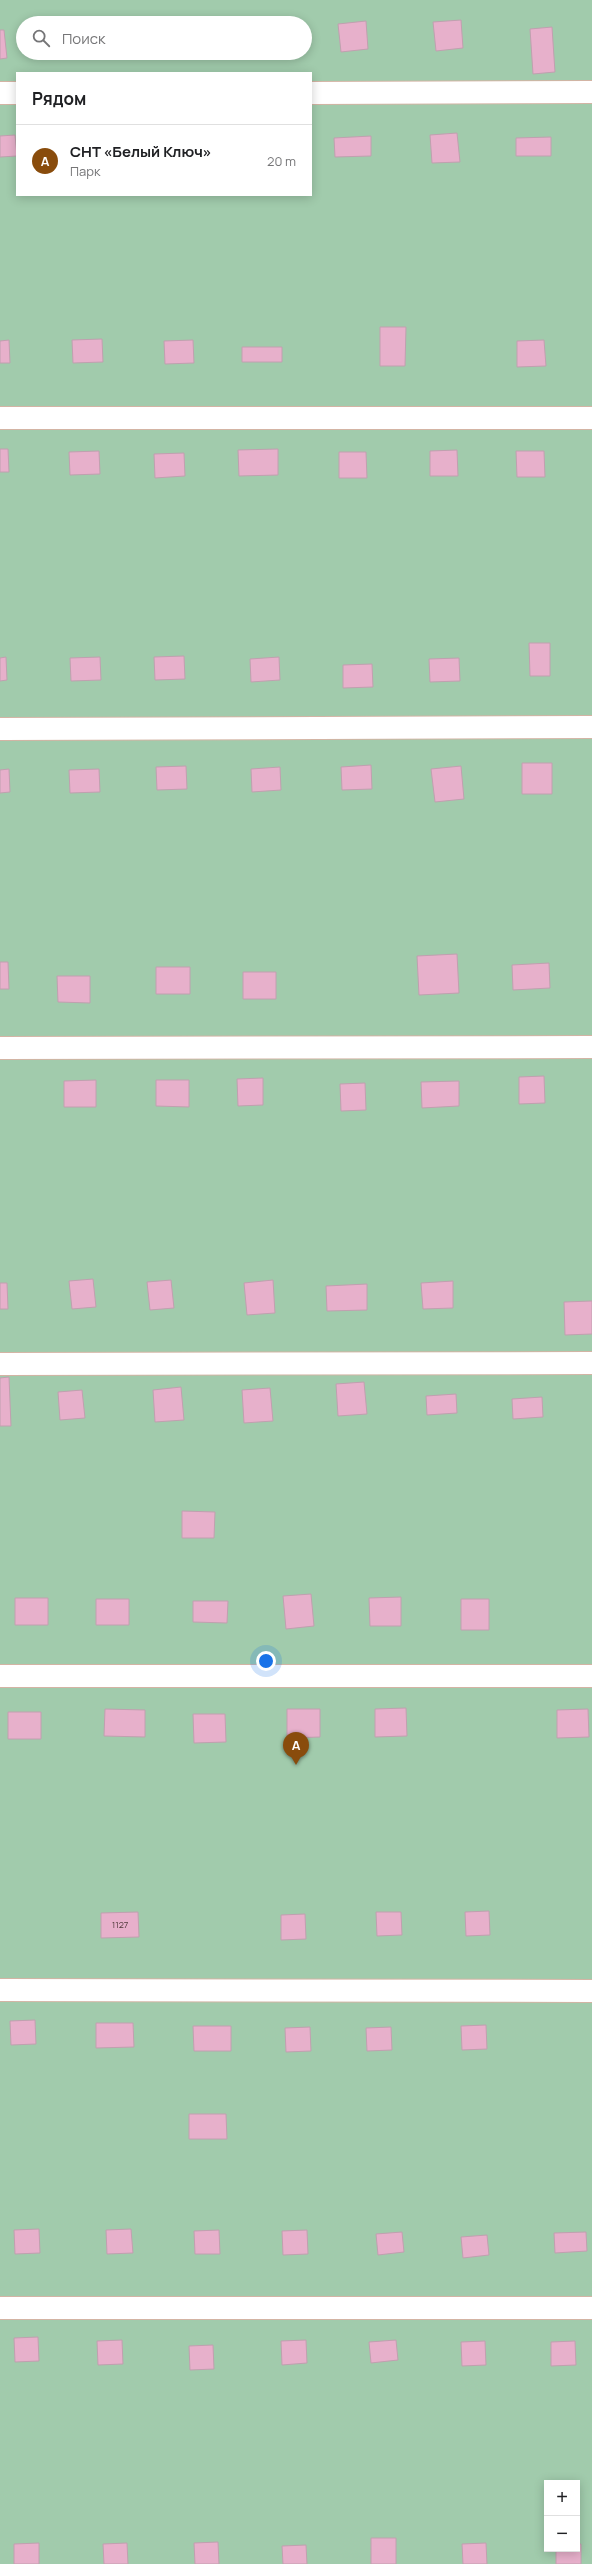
<!DOCTYPE html>
<html lang="ru">
<head>
<meta charset="utf-8">
<style>
	body { margin:0; font-family:Manrope,sans-serif; background:#f6f6f6; color:#202124 }
	.controls { position:absolute; right:12px; bottom:12px; display:grid; overflow:hidden; border-radius:0px; box-shadow:0 2px 10px #0003 }
	.controls button { width:36px; height:36px; display:grid; place-items:center; padding:0; border:0; border-bottom:1px solid #e0e0e0; background:#fff; color:#202124; font:20px sans-serif }
	.you { position:absolute; left:266px; top:1661px; width:14px; height:14px; margin:-10px; border:3px solid #fff; border-radius:50%; background:#1a73e8; box-shadow:0 0 0 6px #1a73e833 }
	.badge { display:grid; place-items:center; width:26px; height:26px; border-radius:50%; background:#894c0c; color:#fff; font-size:13px; font-weight:700 }
	.pin { position:absolute; translate:-50% -33px; filter:drop-shadow(0 1px 2px #0008) }
	.pin::after { content:''; position:absolute; top:21px; width:14px; height:12px; background:inherit; clip-path:polygon(0 0,100% 0,50% 100%) }
	.list { margin:0; padding:0; list-style:none }
	h2 { display:flex; justify-content:space-between; align-items:center; height:52px; margin:0; padding:0 16px; font-size:17px }
	h2 small { font-size:13px; font-weight:400; color:#757577 }
	.list li { display:grid; grid-template-columns:26px 1fr auto; gap:12px; align-items:center; box-sizing:border-box; height:72px; padding:0 16px; border-top:1px solid #e0e0e0 }
	.list b { display:block; font-size:15px; white-space:nowrap }
	.list p { margin:0; font-size:13px; white-space:nowrap; color:#757577 }
	.list em { font-size:13px; font-style:normal; color:#757577 }
	.icon { flex:none; width:22px; height:22px; fill:none; stroke:currentColor; stroke-width:2; stroke-linecap:round; stroke-linejoin:round }
	.map { position:relative; flex:none; width:592px; height:2564px; overflow:hidden }
	.search { position:absolute; background:#fff; box-shadow:0 2px 10px #0003; left:16px; top:16px; width:296px; height:44px; display:flex; align-items:center; gap:10px; box-sizing:border-box; padding:0 14px; border-radius:22px; color:#757577; font-size:15px }
	.panel { position:absolute; background:#fff; box-shadow:0 2px 10px #0003; left:16px; top:72px; width:296px; height:124px; border-radius:0px }
	.map>svg:first-child { display:block }
	.green { fill:#a1cbac; fill-rule:evenodd }
	.building { fill:#e7b0cb; stroke:#c0a0af }
	.lines { fill:none; stroke-linecap:round; stroke-linejoin:round }
	.minor-casing { stroke:#d3b4a4; stroke-width:24 }
	.minor { stroke:#fff; stroke-width:22 }
	.labels { text-anchor:middle; stroke-width:4; stroke-linejoin:round; paint-order:stroke }
	.number-label { font-size:9px; fill:#503a3c }
</style>
</head>
<body>
<div class="map">
<svg width="592" height="2564" viewBox="0 0 592 2564">
	<rect width="100%" height="100%" fill="#fcdcca"/>
	<path class="green" d="M0,0H592V2564H0ZM23,23H305V53H23ZM17,73H311V195H17ZM547,2483H577V2549H547Z"/>
	<path class="building" d="M461,20L463,48L436,51L433,22Z
		M366,21L368,49L341,52L338,24Z
		M552,27L555,72L533,74L530,29Z
		M0,30H4L7,58L0,59Z
		M75,53H103V55L76,57Z
		M161,53H189V56L162,59Z
		M252,53H280L253,55Z
		M457,133L460,162L432,163L430,135Z
		M15,135L17,156L0,157V136Z
		M371,136V156L335,157L334,138Z
		M551,137V156H516V138Z
		M380,327H406L405,366H380Z
		M102,339L103,362L73,363L72,340Z
		M9,340L10,363H0V341Z
		M193,340L194,363L165,364L164,341Z
		M544,340L546,366L517,367V341Z
		M242,347H282V362H242Z
		M0,449H8L9,472H0Z
		M278,449V475L239,476L238,450Z
		M457,450L458,476H430V451Z
		M99,451L100,474L70,475L69,452Z
		M516,451H544L545,477H517Z
		M339,452H366L367,478H339Z
		M184,453L185,476L155,478L154,454Z
		M529,643H550V676H530Z
		M184,656L185,679L155,680L154,657Z
		M6,657L7,680L0,681V658Z
		M100,657L101,680L71,681L70,658Z
		M279,657L280,680L251,682L250,659Z
		M459,658L460,681L430,682L429,659Z
		M372,664L373,687L343,688V665Z
		M522,763H552V794H522Z
		M371,765L372,789L342,790L341,767Z
		M186,766L187,789L157,790L156,767Z
		M461,766L464,799L435,802L431,769Z
		M280,767L281,790L252,792L251,769Z
		M9,769L10,792L0,793V770Z
		M99,769L100,792L70,793L69,770Z
		M457,954L459,993L419,995L417,956Z
		M0,962H8L9,989H0Z
		M549,963L550,988L513,990L512,965Z
		M156,967H190V994H156Z
		M243,972H276V999H243Z
		M57,976H90V1003L58,1002Z
		M544,1076L545,1103L519,1104V1077Z
		M263,1078V1105L238,1106L237,1079Z
		M96,1080V1107H64V1081Z
		M156,1080H189V1107L156,1106Z
		M459,1081V1106L422,1108L421,1082Z
		M365,1083L366,1110L341,1111L340,1084Z
		M93,1279L96,1307L72,1309L69,1281Z
		M171,1280L174,1308L150,1310L147,1282Z
		M273,1280L275,1313L247,1315L244,1283Z
		M453,1281V1308L423,1309L421,1283Z
		M0,1283H7L8,1309H0Z
		M367,1284V1310L327,1311L326,1286Z
		M592,1301V1334L565,1335L564,1302Z
		M9,1377L11,1426H0V1378Z
		M364,1382L367,1414L338,1416L336,1384Z
		M181,1387L184,1420L155,1422L153,1390Z
		M270,1388L273,1421L244,1423L242,1390Z
		M82,1390L85,1418L60,1420L58,1392Z
		M456,1394L457,1413L427,1415L426,1396Z
		M542,1397L543,1417L513,1419L512,1399Z
		M182,1511L215,1512L214,1538H182Z
		M311,1594L314,1626L286,1629L283,1596Z
		M401,1597V1626H370L369,1598Z
		M15,1598H48V1625H15Z
		M96,1599H129V1625H96Z
		M461,1599H489V1630H461Z
		M193,1601H228L227,1623L193,1622Z
		M406,1708L407,1736L375,1737V1709Z
		M105,1709L145,1710V1737L104,1736Z
		M287,1709H320V1737L287,1738Z
		M588,1709L589,1737L557,1738V1710Z
		M8,1712H41V1739H8Z
		M193,1714H225L226,1742L194,1743Z
		M489,1911L490,1935L466,1936L465,1912Z
		M138,1912L139,1937L101,1938V1913Z
		M376,1912H401L402,1935L377,1936Z
		M305,1914L306,1939L281,1940V1915Z
		M35,2020L36,2044L11,2045L10,2021Z
		M96,2023H133L134,2047L96,2048Z
		M486,2025L487,2049L462,2050L461,2026Z
		M193,2026H231V2051H194Z
		M310,2027L311,2051L286,2052L285,2028Z
		M391,2027L392,2050L367,2051L366,2028Z
		M189,2114H226L227,2139H189Z
		M39,2229L40,2253L15,2254L14,2230Z
		M131,2229L133,2253L107,2254L106,2230Z
		M219,2230L220,2254H195L194,2231Z
		M307,2230L308,2254L283,2255L282,2231Z
		M402,2232L404,2252L378,2255L376,2234Z
		M586,2232L587,2251L555,2253L554,2233Z
		M487,2235L489,2255L463,2258L461,2237Z
		M38,2337L39,2361L15,2362L14,2338Z
		M122,2340L123,2364L98,2365L97,2341Z
		M306,2340L307,2363L282,2365L281,2341Z
		M396,2340L398,2360L371,2363L369,2342Z
		M485,2341L486,2365L462,2366L461,2342Z
		M575,2341L576,2365L551,2366V2342Z
		M213,2345L214,2369L190,2370L189,2346Z
		M371,2538H396V2564H371Z
		M218,2542L219,2564H195L194,2543Z
		M39,2543V2564H14V2544Z
		M127,2543L128,2564H104L103,2544Z
		M486,2543L487,2564H463L462,2544Z
		M577,2544H581V2564H556V2549H577Z
		M306,2545L307,2564H283L282,2546Z"/>
	<g class="lines">
		<defs>
			<path id="minor" d="M0,93H17
				M311,93L592,92
				M0,418H592
				M0,729L592,727
				M0,1048L592,1047
				M0,1364L592,1363
				M0,1676H592
				M0,1990L592,1991
				M0,2308H592"/>
		</defs>
		<use href="#minor" class="minor-casing"/>
		<use href="#minor" class="minor"/>
	</g>
	<g class="labels">
		<g class="number-label">
			<text x="120" y="1928">1127</text>
		</g>
	</g>
</svg>
<div class="controls">
<button>+</button>
<button>−</button>
</div>
<div class="you"></div>
<div class="pin badge" style="left:296px;top:1765px">A</div>
<div class="search"><svg class="icon" aria-label="search" viewBox="0 0 24 24"><circle cx="10" cy="10" r="6"/><path d="M15 15l6 6"/></svg>Поиск</div>
<section class="panel">
<h2>Рядом<small></small></h2>
<ul class="list">
<li><span class="badge">A</span><div><b>СНТ «Белый Ключ»</b><p>Парк</p></div><em>20 m</em></li>
</ul>
</section>
</div>
</body>
</html>
